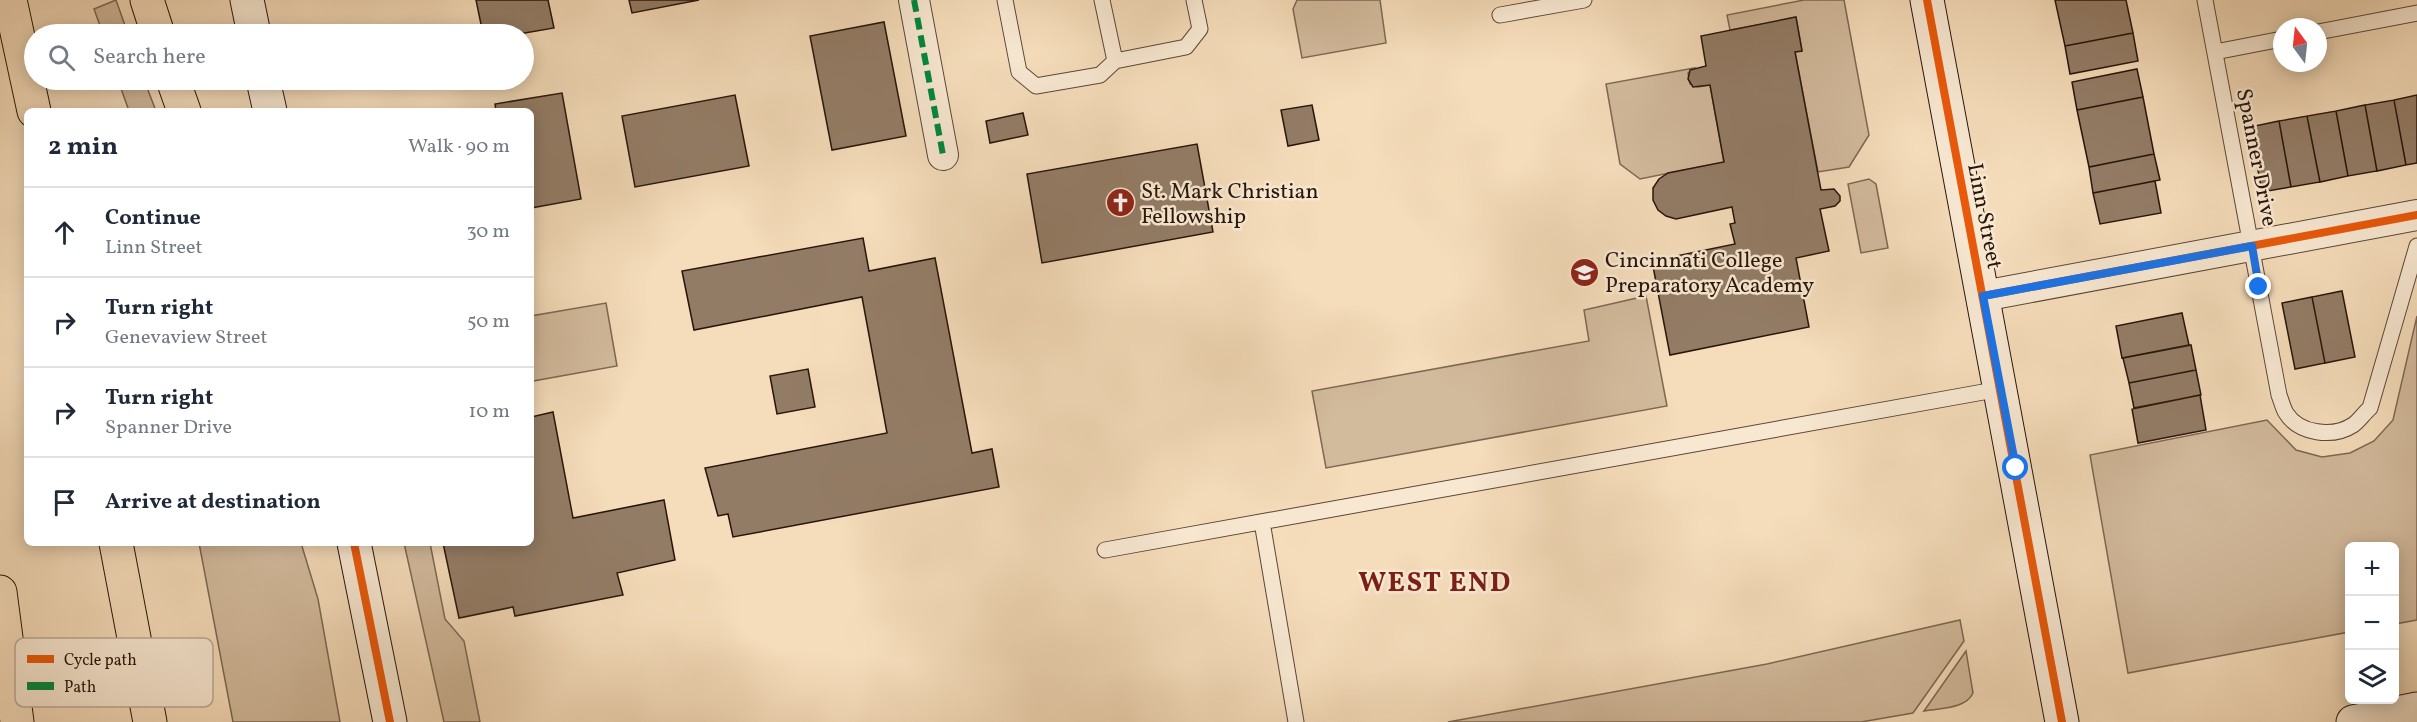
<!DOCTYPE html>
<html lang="en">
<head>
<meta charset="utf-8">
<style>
	body { margin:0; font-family:Vollkorn,serif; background:#f2f2f3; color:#1f2937 }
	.controls { position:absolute; right:18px; bottom:18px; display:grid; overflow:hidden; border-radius:9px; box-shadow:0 3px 15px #0003 }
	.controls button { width:54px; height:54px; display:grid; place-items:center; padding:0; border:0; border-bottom:2px solid #e0e1e3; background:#fff; color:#1f2937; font:30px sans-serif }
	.compass { position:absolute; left:2273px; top:18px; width:54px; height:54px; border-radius:50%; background:#fff; box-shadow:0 3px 15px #0003; rotate:345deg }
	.stop { position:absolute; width:18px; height:18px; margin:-14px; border:4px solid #1a73e8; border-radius:50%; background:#fff }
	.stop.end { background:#1a73e8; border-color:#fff; box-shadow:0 2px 6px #0008 }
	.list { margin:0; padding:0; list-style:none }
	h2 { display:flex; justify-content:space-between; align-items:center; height:78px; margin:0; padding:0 24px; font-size:26px }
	h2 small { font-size:20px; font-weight:400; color:#747a83 }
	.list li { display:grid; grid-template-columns:39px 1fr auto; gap:18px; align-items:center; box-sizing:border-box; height:90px; padding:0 24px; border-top:2px solid #e0e1e3 }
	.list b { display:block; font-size:22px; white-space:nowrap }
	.list p { margin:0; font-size:20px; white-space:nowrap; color:#747a83 }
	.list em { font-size:20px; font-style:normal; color:#747a83 }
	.icon { flex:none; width:33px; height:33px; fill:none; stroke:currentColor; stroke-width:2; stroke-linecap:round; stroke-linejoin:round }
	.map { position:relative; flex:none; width:2417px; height:722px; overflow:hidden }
	.search { position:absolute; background:#fff; box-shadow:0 3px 15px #0003; left:24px; top:24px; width:510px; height:66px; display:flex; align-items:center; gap:15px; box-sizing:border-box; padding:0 21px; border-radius:33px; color:#747a83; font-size:22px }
	.panel { position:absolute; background:#fff; box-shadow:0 3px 15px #0003; left:24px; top:108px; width:510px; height:438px; border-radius:9px }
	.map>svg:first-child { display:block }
	.green { fill:#d2ba9c; stroke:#7d6853; stroke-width:1.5 }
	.building { fill:#937c66; stroke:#28150a; stroke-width:1.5 }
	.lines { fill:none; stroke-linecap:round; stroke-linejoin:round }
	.lane-casing { stroke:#5b4736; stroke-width:17 }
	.street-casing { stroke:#5b4736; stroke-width:32 }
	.secondary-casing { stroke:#28150a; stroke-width:35 }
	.highway-casing { stroke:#28150a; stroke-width:35 }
	.lane { stroke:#f8e8d2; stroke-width:15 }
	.street { stroke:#f8e8d2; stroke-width:30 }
	.secondary { stroke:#f8e8d2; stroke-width:33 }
	.highway { stroke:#f5dcba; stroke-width:33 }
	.quiet { stroke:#00873e; stroke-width:6; stroke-dasharray:12 6; stroke-linecap:butt }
	.cycleway-casing { stroke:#f8e8d2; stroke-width:11 }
	.cycleway { stroke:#e8590c; stroke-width:8 }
	.route { stroke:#1a73e8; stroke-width:8 }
	.labels { text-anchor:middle; stroke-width:5; stroke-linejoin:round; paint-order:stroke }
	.street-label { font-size:22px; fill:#28150a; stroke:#f8e8d2 }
	.poi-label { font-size:22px; fill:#28150a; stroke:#f8e8d2; text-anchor:start }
	.district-label { font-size:28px; font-weight:bold; letter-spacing:1.5px; fill:#7a1f14; stroke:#f8e8d2 }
	.key { fill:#f8e8d2; stroke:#baa996; stroke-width:1.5 }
	.key-label { font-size:16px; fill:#28150a }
</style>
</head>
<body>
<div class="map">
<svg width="2417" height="722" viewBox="0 0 2417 722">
	<rect width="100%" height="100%" fill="#f5dcba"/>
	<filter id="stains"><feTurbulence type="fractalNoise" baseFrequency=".00333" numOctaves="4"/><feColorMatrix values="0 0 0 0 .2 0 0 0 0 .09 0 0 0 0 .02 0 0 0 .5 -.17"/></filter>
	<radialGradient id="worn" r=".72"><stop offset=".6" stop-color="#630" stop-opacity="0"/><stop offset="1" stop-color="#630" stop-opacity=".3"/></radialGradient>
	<path class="green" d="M116,0L128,34H103L94,9Z
		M1297,0H1380L1386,43L1302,58L1293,9Z
		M1804,0H1844L1869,135L1849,167L1818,172L1795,52L1802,50L1796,18L1730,30L1727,15Z
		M1694,68L1688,73L1690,84L1698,87L1710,85L1724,162L1640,179L1620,164L1606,84Z
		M118,80H144L156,111H129Z
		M1869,179L1876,184L1888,248L1861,253L1848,184Z
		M1646,296L1667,406L1326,468L1312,391L1589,341L1584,310Z
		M606,303L617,366L533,381L531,316Z
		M2417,316V620L2395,624L2394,546H2350L2349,632L2128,673L2090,455L2267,420L2296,450L2322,457L2350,453L2374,441L2393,420Z
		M199,543H301L318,599L340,722H233Z
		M404,543H430L445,619L464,641L480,722H444Z
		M1960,620L1964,641L1913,713L1861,722H1448L1767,664Z
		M1966,651L1973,693C1966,709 1940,708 1924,711Z"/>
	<path class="building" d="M476,0H548L554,28L519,34H483Z
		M629,0H699L632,13Z
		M2055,0H2126L2133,33L2065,46Z
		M1796,17L1802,51L1795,52L1821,190L1834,189L1840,196V201L1835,206L1820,209L1829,251L1796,258L1809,327L1670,355L1652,261L1735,244L1730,224L1735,223L1732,207L1676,219L1666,216L1658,210L1653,200V188L1659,179L1668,173L1724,162L1710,85L1693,87L1688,79L1690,70L1706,66L1701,36Z
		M884,22L906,136L832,150L810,36Z
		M2133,33L2138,61L2070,74L2065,46Z
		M2137,69L2143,97L2077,110L2072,82Z
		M562,93L581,199L531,208V111H496L495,104Z
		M735,95L749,166L635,187L622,116Z
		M2417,95V163L2406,165L2394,100Z
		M2143,97L2154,154L2089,167L2077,110Z
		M2394,100L2406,165L2377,171L2365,105Z
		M1312,105L1319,140L1288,146L1281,110Z
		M2365,105L2377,171L2348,176L2336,111Z
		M2336,111L2348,176L2320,182L2307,116Z
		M1023,113L1028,135L990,143L986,121Z
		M2307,116L2320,182L2291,187L2279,121Z
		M2279,121L2291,187L2262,192L2250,127Z
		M1197,144L1213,232L1042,263L1027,174Z
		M2154,154L2160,180L2093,193L2089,167Z
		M2155,181L2161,213L2100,224L2093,193Z
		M863,238L869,271L935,258L972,453L992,449L999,487L733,537L728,514L718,516L705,468L887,433L862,297L694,330L682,271Z
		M2342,291L2355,357L2325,363L2312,297Z
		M2312,297L2325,363L2295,369L2282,303Z
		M2182,313L2189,345L2122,358L2116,326Z
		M2191,345L2196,370L2129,383L2123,358Z
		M808,369L815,407L777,414L770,376Z
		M2196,370L2201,395L2134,408L2129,383Z
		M2200,395L2206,430L2138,443L2132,409Z
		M553,412L573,518L664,500L675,560L617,573L623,595L515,616L513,607L459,618L443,543H531V417Z"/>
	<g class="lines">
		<defs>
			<path id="lane" d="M1005,0L1019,72L1036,86L1100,75L1115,61L1186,47L1200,29L1194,0
				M1102,0L1115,61
				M2205,0L2279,395C2281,400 2283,408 2286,413C2299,434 2333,438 2353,425C2359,421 2364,413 2370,408L2417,246
				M1500,15L1584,0
				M2318,32L2417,13
				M2215,52L2282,39
				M1262,522L1296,722
				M1105,550L2000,389"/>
			<path id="street" d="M914,0L943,155
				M1983,296L2417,215"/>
			<path id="secondary" d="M247,0L254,34
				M1927,0L2062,722
				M263,80L270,111
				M354,543L390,722
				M2353,722L2417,709"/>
			<path id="highway" d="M10,0L34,111
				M147,0L158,34
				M173,80L184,111
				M116,543L150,722
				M0,592L17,722"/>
		</defs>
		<use href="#lane" class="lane-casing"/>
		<use href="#street" class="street-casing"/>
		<use href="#secondary" class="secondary-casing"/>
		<use href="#highway" class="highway-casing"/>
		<use href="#lane" class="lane"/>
		<use href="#street" class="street"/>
		<use href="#secondary" class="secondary"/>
		<use href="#highway" class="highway"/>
		<path class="quiet" d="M914,0L943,155"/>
		<defs>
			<path id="cycleway" d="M1927,0L2062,722
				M1983,296L2417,215
				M354,543L390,722"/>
		</defs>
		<use href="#cycleway" class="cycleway-casing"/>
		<use href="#cycleway" class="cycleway"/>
	</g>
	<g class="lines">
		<path class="route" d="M2016,468L1983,296L2252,246L2259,287"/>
	</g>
	<defs>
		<symbol id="church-disc" viewBox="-11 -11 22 22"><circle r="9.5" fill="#8f2418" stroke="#f8e8d2"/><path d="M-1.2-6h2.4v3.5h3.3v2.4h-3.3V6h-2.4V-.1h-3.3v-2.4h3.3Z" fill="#fff"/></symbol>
		<symbol id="school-disc" viewBox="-11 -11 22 22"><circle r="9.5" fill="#8f2418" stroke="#f8e8d2"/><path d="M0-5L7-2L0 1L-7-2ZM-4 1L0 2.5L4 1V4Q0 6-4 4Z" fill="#fff"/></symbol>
	</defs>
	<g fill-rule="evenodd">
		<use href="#church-disc" x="1104" y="186" width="33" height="33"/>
		<use href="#school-disc" x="1568" y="256" width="33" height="33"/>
	</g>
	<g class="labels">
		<g class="street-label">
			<text transform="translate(2258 157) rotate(79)" y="8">Spanner Drive</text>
			<text transform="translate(1986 216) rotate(79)" y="8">Linn Street</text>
		</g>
		<g class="poi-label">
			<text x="1141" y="198">St. Mark Christian<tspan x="1141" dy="25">Fellowship</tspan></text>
			<text x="1605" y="267">Cincinnati College<tspan x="1605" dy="25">Preparatory Academy</tspan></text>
		</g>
		<g class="district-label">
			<text x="1435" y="591">WEST END</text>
		</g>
	</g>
	<rect x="15" y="638" width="198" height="69" rx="9" class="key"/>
	<rect x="27" y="655" width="27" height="8" fill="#e8590c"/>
	<rect x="27" y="682" width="27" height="8" fill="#00873e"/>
	<g class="key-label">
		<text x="64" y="665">Cycle path</text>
		<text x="64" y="692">Path</text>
	</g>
	<rect width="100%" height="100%" filter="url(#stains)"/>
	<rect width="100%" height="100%" fill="url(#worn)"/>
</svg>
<div class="controls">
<button>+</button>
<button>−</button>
<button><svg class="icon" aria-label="layers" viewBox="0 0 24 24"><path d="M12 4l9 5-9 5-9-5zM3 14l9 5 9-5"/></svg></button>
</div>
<svg class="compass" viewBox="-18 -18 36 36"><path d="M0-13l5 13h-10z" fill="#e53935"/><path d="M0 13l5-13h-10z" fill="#747a83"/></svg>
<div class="stop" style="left:2016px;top:468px"></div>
<div class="stop end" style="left:2259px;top:287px"></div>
<div class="search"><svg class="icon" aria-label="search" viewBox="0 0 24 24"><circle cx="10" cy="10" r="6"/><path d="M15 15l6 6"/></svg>Search here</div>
<section class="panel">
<h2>2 min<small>Walk · 90 m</small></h2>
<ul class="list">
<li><svg class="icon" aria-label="ahead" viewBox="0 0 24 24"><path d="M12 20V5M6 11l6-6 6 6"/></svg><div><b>Continue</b><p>Linn Street</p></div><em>30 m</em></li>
<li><svg class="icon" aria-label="right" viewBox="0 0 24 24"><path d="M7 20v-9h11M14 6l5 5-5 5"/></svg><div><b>Turn right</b><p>Genevaview Street</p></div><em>50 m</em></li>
<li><svg class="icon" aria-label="right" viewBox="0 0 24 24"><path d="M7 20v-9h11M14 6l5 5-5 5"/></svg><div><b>Turn right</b><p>Spanner Drive</p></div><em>10 m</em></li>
<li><svg class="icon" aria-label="arrive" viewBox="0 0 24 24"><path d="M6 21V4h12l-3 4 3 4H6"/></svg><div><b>Arrive at destination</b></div></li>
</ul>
</section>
</div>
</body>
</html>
